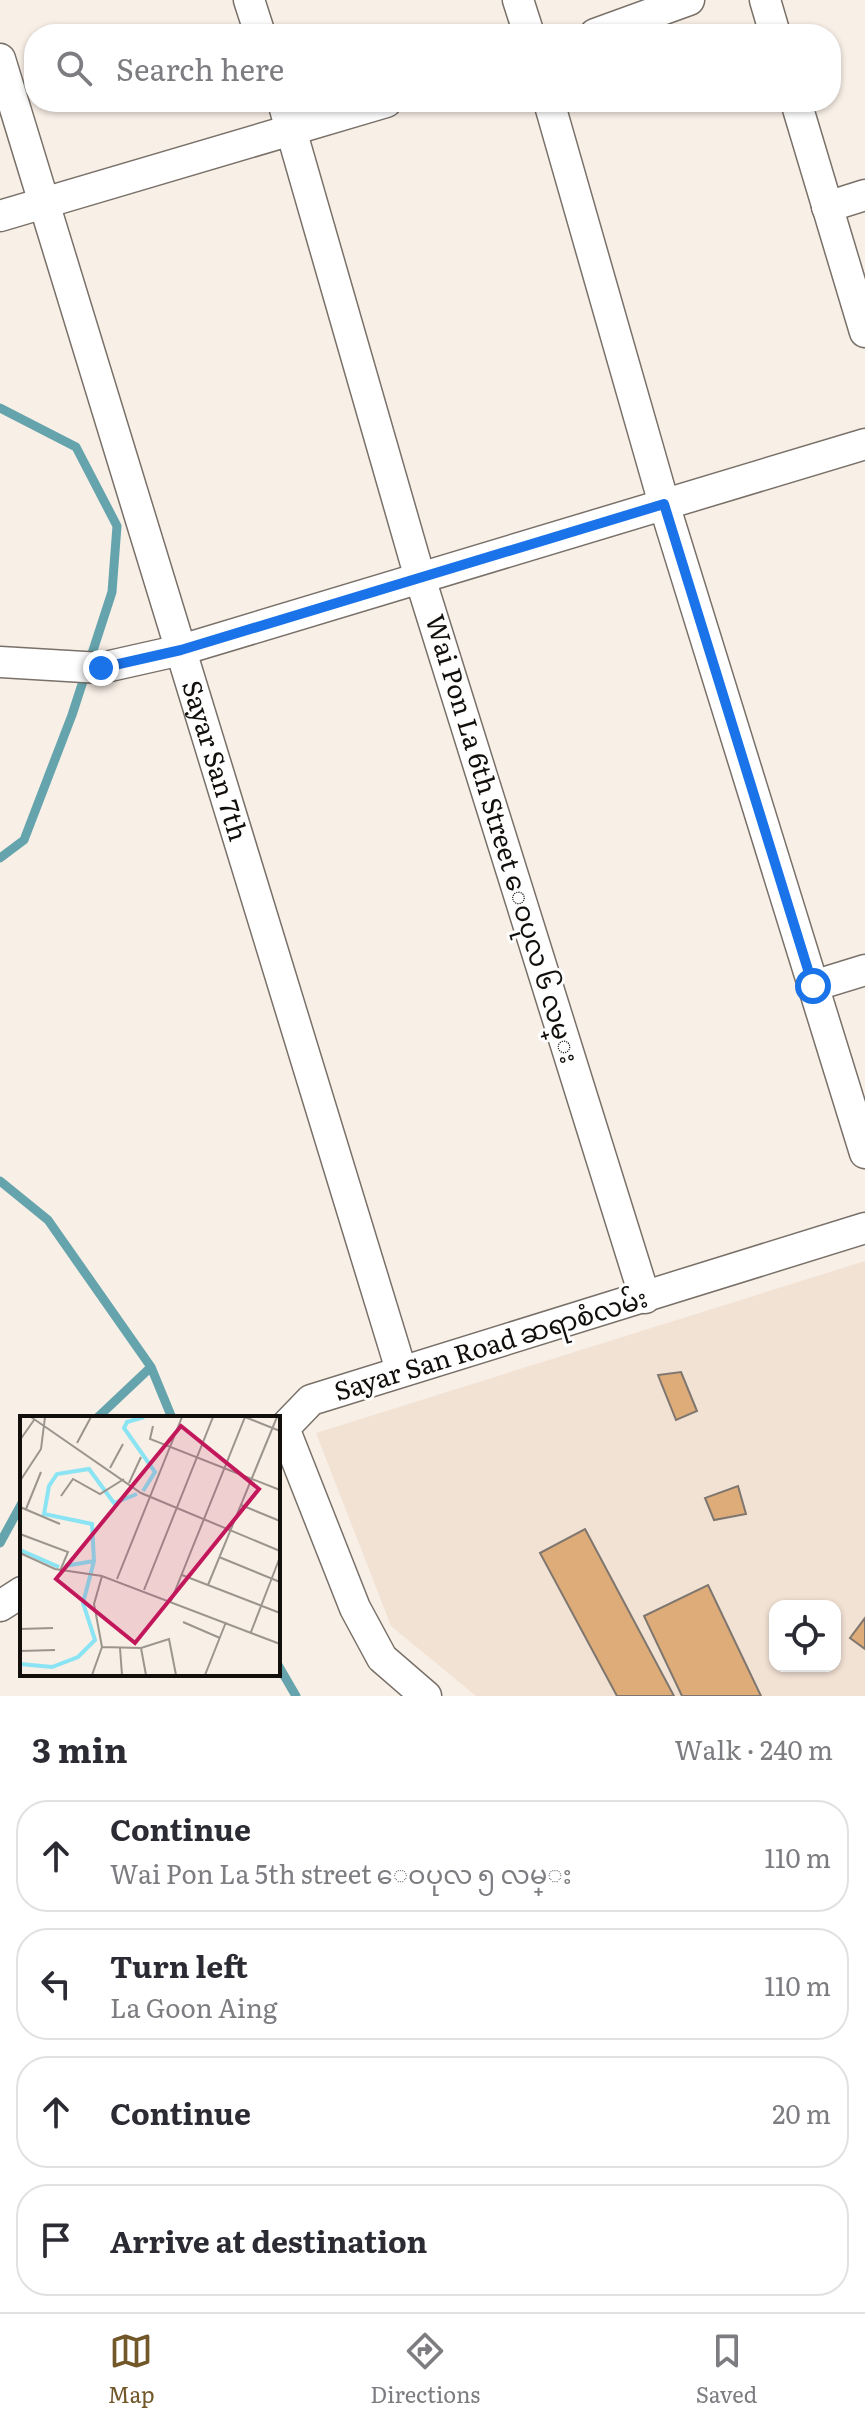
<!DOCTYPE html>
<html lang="en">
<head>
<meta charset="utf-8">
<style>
	body { margin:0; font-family:Literata,"Noto Sans Myanmar",serif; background:#f7f7f7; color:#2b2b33 }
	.controls { position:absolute; right:24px; bottom:24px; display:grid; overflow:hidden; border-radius:16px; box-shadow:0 2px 6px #0004 }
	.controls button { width:72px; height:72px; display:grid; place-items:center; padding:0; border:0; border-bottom:2px solid #e1e1e2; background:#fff; color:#2b2b33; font:40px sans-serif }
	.stop { position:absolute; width:24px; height:24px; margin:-18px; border:6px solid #1a73e8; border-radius:50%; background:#fff }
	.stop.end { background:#1a73e8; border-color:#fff; box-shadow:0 2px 8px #0008 }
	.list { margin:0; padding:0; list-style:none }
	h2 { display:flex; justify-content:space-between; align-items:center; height:104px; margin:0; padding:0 32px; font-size:34px }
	h2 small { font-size:26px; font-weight:400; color:#7c7c81 }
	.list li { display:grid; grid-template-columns:52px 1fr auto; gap:24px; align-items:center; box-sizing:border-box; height:112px; margin:0 16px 16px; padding:0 16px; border:2px solid #e1e1e2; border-radius:32px }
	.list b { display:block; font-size:30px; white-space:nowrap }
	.list p { margin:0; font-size:26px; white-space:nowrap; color:#7c7c81 }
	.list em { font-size:26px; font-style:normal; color:#7c7c81 }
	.icon { flex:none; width:44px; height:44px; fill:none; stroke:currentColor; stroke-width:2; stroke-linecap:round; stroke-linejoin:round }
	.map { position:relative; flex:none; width:865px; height:1696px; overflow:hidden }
	.search { position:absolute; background:#fff; box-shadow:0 2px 6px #0004; left:24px; right:24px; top:24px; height:88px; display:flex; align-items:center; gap:20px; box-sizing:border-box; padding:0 28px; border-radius:32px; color:#7c7c81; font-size:30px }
	.sheet { height:616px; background:#fff }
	nav { display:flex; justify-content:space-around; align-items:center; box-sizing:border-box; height:112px; border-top:2px solid #e1e1e2; background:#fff; font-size:22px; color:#7c7c81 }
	nav a { display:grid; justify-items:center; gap:4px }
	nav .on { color:#725729 }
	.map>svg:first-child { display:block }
	.built { fill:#f2e2d4; fill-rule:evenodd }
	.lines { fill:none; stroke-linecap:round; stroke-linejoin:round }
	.stream { stroke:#66a4ad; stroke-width:9 }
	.building { fill:#deac79; stroke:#7f776f; stroke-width:2 }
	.minor-casing { stroke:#797169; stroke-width:33 }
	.minor { stroke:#fff; stroke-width:30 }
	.route { stroke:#1a73e8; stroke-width:10 }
	.labels { text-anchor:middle; stroke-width:6; stroke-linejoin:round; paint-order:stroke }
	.street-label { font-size:26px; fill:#110e0b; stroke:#fefefe }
	.inset-river { fill:none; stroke:#8ae4f3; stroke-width:4 }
	.inset-road { fill:none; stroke:#9c958e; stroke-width:2 }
	.view { fill:#c2185b; fill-opacity:0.15; stroke:#c2185b; stroke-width:4 }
	.inset-edge { fill:none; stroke:#110e0b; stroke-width:4 }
</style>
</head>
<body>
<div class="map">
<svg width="865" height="1696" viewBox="0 0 865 1696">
	<rect width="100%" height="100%" fill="#f8efe6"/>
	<path class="built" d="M865,1261V1696H476L391,1626L316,1433ZM775,1606H835V1666H775Z"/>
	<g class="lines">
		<path class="stream" d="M0,408L76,447L117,526L112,592L72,715L24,840L0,858
			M0,1181L48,1220L151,1367L172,1418
			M97,1418L151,1367
			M0,1543L22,1503
			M278,1665L296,1696"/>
	</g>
	<path class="building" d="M681,1372L697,1411L676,1420L658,1375Z
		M738,1486L746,1514L714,1520L705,1498Z
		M585,1529L674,1696H617L540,1553Z
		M708,1585L761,1696H682L644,1616Z
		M865,1618V1649L850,1638Z"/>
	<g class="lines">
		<defs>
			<g id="minor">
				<path d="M249,0L260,34"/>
				<path d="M518,0L529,34"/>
				<path d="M765,0L775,34"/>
				<path d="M595,34L689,0"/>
				<path id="s1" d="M0,59L401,1370"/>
				<path d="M283,102L420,578L645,1298"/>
				<path d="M549,102L664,504L865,1153"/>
				<path d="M796,102L865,332"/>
				<path d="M827,207L865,195"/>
				<path d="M0,216L386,102"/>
				<path d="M0,662L101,668L181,650L865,444"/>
				<path d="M813,986L865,970"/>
				<path d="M0,1606L22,1592"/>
				<path d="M426,1696L382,1658L355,1608L284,1428L311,1400L865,1228"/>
			</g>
		</defs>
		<use href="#minor" class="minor-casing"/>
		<use href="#minor" class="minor"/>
	</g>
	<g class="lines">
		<path class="route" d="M101,668L181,650L664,504L813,986"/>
	</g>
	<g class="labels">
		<g class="street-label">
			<text dy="9" stroke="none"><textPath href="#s1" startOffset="734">Sayar San 7th</textPath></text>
			<text transform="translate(502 839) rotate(73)" y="9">Wai Pon La 6th Street ေဝပုလ ၆ လမ္း</text>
			<text transform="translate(491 1345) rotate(-17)" y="9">Sayar San Road ဆရာစံလမ်း</text>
		</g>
	</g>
	<g transform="translate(20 1416)">
		<rect width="260" height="260" fill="#f8efe6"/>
		<path class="inset-river" d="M123,75L135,56L104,12L107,6L124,1M0,134L39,151M45,150L74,145M0,248L32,251L58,241L75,224L63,187L74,145L72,108L24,98L29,70L37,58L69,53L94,87L117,78"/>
		<path class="inset-road" d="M11,1L121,77L260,135M133,10L130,23L260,74M0,24L14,4M57,27L71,1M90,52L103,28M0,65L21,33L25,1M109,67L121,41M41,80L53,63L80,78L104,63M221,89L260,105M0,91L40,108M6,93L21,56M0,118L48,136L40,155M0,137L35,153L82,160M199,141L260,166M162,159L260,197M97,163L162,1M188,169L257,1M124,174L193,1M151,185L225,1L260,15M163,206L200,222M0,213L33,212M231,216L260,141M100,232L102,259M121,232L126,259M0,235L35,234M72,259L82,231M156,259L149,223L121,232L82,231L74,188L82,160L260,228M185,259L206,206"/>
		<path class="view" d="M161,10L239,73L115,227L36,163Z"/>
		<rect width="260" height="260" class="inset-edge"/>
	</g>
</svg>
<div class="controls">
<button><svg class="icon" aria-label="locate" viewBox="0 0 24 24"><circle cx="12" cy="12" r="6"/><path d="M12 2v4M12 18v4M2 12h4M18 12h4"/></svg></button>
</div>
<div class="stop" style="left:813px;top:986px"></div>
<div class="stop end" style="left:101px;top:668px"></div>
<div class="search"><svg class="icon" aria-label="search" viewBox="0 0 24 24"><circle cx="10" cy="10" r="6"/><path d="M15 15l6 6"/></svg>Search here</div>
</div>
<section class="sheet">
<h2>3 min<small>Walk · 240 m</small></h2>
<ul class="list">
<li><svg class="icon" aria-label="ahead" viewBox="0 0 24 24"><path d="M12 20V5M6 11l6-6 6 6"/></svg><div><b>Continue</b><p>Wai Pon La 5th street ေဝပုလ ၅ လမ္း</p></div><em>110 m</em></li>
<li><svg class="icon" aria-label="left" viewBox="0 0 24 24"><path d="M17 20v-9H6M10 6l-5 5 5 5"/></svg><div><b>Turn left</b><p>La Goon Aing</p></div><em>110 m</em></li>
<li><svg class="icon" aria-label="ahead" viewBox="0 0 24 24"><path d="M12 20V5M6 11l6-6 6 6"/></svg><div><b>Continue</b></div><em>20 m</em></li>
<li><svg class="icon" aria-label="arrive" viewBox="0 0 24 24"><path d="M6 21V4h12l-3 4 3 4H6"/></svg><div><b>Arrive at destination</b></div></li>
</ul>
</section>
<nav>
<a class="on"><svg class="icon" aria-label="map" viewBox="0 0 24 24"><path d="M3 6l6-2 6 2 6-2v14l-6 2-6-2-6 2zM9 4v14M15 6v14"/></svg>Map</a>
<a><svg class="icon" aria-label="directions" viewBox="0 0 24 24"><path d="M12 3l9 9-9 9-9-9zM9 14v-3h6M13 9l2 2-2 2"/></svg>Directions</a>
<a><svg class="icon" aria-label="saved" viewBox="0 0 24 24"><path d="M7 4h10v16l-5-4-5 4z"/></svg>Saved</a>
</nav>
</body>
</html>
